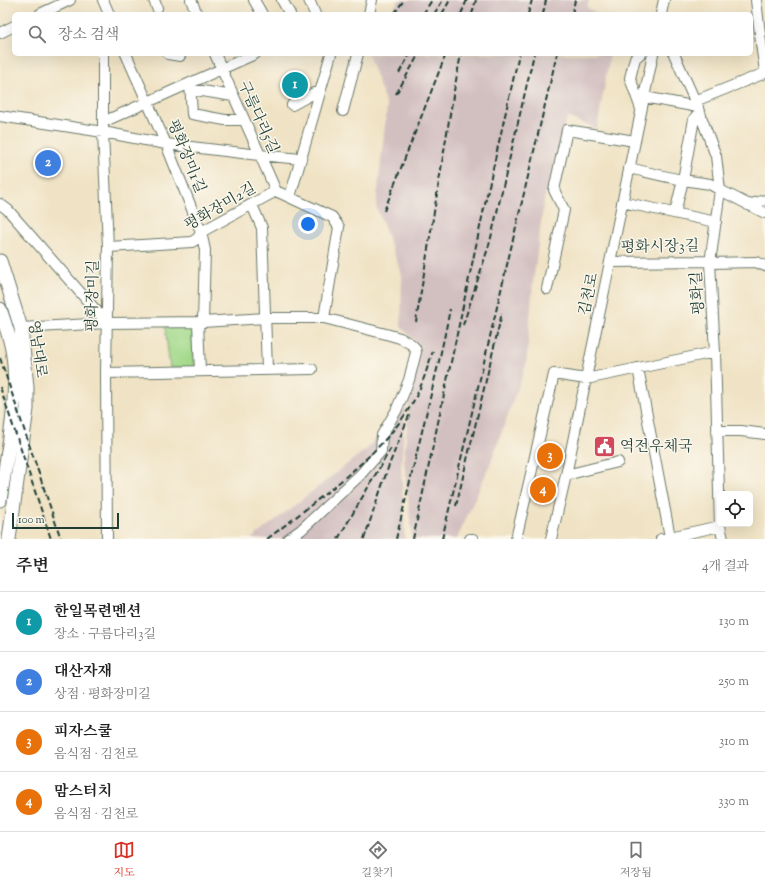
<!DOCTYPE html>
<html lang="ko">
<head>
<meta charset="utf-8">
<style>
	body { margin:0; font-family:"Sorts Mill Goudy","Noto Serif KR",serif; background:#f6f6f6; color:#222 }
	.controls { position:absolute; right:12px; bottom:12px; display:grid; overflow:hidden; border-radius:6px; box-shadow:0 4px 16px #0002 }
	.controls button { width:36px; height:36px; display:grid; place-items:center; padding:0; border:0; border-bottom:1px solid #e0e0e0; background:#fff; color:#222; font:20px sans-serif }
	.scale { position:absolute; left:12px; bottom:10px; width:107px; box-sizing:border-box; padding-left:4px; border:2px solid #1f3d34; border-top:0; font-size:11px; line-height:14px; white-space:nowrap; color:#1f3d34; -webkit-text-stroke:3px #fbf7ec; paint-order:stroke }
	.you { position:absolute; left:308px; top:224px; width:14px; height:14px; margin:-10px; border:3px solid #fff; border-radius:50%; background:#1a73e8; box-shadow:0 0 0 6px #1a73e833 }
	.badge { display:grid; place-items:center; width:26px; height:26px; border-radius:50%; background:#d93025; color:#fff; font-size:13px; font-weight:700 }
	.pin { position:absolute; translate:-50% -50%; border:2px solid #fff; box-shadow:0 1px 4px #0006 }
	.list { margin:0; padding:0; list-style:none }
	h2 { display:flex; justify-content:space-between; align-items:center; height:52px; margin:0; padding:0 16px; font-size:17px }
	h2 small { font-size:13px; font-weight:400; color:#767676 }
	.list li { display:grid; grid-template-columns:26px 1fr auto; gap:12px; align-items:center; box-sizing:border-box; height:60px; padding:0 16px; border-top:1px solid #e0e0e0 }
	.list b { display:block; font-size:15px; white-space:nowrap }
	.list p { margin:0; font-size:13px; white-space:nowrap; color:#767676 }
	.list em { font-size:13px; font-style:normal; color:#767676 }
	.icon { flex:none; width:22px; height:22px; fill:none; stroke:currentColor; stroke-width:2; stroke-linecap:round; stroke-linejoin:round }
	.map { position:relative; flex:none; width:765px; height:539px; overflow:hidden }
	.search { position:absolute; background:#fff; box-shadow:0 4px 16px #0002; left:12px; right:12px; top:12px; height:44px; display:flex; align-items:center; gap:10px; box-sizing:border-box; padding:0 14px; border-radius:6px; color:#767676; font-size:15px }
	.sheet { height:292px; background:#fff }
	nav { display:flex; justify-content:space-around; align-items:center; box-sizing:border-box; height:56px; border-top:1px solid #e0e0e0; background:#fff; font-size:11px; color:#767676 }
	nav a { display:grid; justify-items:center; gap:2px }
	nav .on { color:#d93025 }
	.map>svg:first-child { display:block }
	.industrial { fill:#d2bfc0 }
	.green { fill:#a3d98a; stroke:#618b5f }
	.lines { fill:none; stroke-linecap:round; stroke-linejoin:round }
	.minor-casing { stroke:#687767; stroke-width:12 }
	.major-casing { stroke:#687767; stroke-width:15 }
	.minor { stroke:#fff; stroke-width:10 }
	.major { stroke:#fff; stroke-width:13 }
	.rail { stroke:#1f3d34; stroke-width:2; stroke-dasharray:6 3; stroke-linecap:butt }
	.labels { text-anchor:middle; stroke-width:3; stroke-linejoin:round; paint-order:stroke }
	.street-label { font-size:15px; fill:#1f3d34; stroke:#fbf7ec }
	.poi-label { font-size:15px; fill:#1f3d34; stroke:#fbf7ec; text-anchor:start }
</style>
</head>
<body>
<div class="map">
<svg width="765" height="539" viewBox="0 0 765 539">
	<rect width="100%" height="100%" fill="#fbf7ec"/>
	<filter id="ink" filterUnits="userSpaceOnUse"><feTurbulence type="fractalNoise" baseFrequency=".025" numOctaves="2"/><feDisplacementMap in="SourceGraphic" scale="8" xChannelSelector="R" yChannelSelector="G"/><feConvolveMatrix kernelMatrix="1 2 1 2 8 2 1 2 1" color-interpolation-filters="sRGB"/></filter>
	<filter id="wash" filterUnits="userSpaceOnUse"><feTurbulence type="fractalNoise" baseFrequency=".012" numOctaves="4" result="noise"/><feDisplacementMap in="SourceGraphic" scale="16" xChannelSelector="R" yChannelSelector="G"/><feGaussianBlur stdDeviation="0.9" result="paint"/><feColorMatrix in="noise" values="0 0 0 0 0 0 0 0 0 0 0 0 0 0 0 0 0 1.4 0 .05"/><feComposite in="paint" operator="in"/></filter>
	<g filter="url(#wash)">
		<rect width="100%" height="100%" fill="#f0e3c5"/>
		<path class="industrial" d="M399,0H589L587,8L599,14H390Z
			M368,54H610L597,129L567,117L544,200L533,283L526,365L491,462L457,539H412L404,459L410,391L420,346L401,327L402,275L376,206L387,107Z
			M406,399L401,466L405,539H251L368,448Z"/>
		<path class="green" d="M165,327H192L195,368H170Z"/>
	</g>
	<g filter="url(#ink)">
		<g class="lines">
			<defs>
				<path id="minor" d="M103,0L109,14
					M154,0L157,8
					M191,0L197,14
					M254,0L262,14
					M282,0L290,14
					M309,0L315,14
					M756,0L762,51L765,71
					M40,14L70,0
					M369,14L372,0
					M661,14L664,0
					M0,33L14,26
					M103,54V132L108,247L106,373L107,539
					M126,54L166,144L201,232L205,250L203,322
					M168,54L180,56V54
					M215,54L276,191
					M640,54L635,58L630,78L641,109
					M674,54L695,101L716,156L720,190L710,263L715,352L720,526L723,539
					M190,83L192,114L225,120H244
					M190,89L233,96
					M644,97L698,107
					M695,101L765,73
					M292,105L314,93L320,92
					M343,111L358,54
					M0,116L103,132L166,144L259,155L301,159
					M103,122L255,54
					M629,168C647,172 665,177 683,180L694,119L696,116L701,115
					M290,197L331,54
					M622,202L716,222
					M0,204L8,210L107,323
					M252,205L262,228L267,370
					M748,205L765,200
					M675,213L683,180L710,184L720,190L765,213
					M108,247L192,242L198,238L201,232L276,191L332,217L339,227L324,318
					M610,262L710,261
					M710,263L756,262L765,266
					M547,289L564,210L554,190L567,130L635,141
					M198,322L200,371
					M21,328L107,323L203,322L265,318H324L386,334L400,338L411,344L415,348L416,352L409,380L396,411L382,435L381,451L360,475L344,490L301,530L288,539
					M638,368L670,537
					M106,373L312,369
					M717,431H741L765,434
					M566,475L618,462
					M470,539H473
					M516,539L554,374L586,379L715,352
					M551,539L566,475L653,54
					M661,539L720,526"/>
				<path id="major" d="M0,261L21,328L27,387V409L9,539
					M0,309C6,327 13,346 14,365C17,410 7,455 0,500"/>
			</defs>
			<use href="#minor" class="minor-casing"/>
			<use href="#major" class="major-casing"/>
			<use href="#minor" class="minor"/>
			<use href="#major" class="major"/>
			<path class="rail" d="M394,14L404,0
				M423,14L432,0
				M434,14L443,0
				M442,14L450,0
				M461,14L467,0
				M472,14L476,0
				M528,14L532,0
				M543,14L546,0
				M572,14L575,0
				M399,73L410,54
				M396,94L419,54
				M384,211L446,54
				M416,322L453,96L461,54
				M463,325L490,242L534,54
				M0,358L61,539
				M0,387L51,539
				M456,506L502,313
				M267,539C291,521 314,503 336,485C365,461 394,435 413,402C422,387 427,368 433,351
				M338,539L391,448
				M364,539L389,465L410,413
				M396,539L439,361L445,334L450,309
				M413,539L486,199L519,54
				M442,539L557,54"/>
		</g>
	</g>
	<defs>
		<symbol id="civic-square" viewBox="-11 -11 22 22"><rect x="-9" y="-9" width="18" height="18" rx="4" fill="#d1495b" stroke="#fbf7ec"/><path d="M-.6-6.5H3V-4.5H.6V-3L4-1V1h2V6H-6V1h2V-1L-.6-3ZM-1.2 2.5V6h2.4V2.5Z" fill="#fff"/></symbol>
	</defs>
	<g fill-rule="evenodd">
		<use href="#civic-square" x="592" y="434" width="25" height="25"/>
	</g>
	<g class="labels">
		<g class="street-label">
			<text transform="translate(259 117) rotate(66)" y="5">구름다리5길</text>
			<text transform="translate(187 156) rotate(68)" y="5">평화장미1길</text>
			<text transform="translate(220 206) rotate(-30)" y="5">평화장미2길</text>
			<text transform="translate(660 246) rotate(-1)" y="5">평화시장3길</text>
			<text transform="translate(697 293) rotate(-93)" y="5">평화길</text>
			<text transform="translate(588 294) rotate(-78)" y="5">김천로</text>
			<text transform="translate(92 296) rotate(-89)" y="5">평화장미길</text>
			<text transform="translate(38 349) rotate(82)" y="5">영남대로</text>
		</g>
		<g class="poi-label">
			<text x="620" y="451">역전우체국</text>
		</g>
	</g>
</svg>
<div class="controls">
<button><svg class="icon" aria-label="locate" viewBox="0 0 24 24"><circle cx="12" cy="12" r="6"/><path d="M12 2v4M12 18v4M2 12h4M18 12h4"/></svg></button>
</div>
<div class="scale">100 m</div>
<div class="you"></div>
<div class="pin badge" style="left:295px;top:85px;background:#0f9aa8">1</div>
<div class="pin badge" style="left:48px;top:163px;background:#3f7fe0">2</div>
<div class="pin badge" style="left:550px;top:456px;background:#e8710a">3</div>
<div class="pin badge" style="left:543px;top:490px;background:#e8710a">4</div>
<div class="search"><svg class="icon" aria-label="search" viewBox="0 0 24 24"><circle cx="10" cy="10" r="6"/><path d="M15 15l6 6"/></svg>장소 검색</div>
</div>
<section class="sheet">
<h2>주변<small>4개 결과</small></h2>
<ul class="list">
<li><span class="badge" style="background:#0f9aa8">1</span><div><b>한일목련멘션</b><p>장소 · 구름다리3길</p></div><em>130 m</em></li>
<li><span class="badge" style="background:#3f7fe0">2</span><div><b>대산자재</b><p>상점 · 평화장미길</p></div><em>250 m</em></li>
<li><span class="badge" style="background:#e8710a">3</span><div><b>피자스쿨</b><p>음식점 · 김천로</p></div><em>310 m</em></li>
<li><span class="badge" style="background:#e8710a">4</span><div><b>맘스터치</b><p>음식점 · 김천로</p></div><em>330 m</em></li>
</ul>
</section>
<nav>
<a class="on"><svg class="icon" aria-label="map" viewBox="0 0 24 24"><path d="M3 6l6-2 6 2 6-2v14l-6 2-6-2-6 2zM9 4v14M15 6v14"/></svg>지도</a>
<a><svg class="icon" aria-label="directions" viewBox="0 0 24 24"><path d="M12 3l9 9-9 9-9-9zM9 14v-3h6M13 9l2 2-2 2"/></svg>길찾기</a>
<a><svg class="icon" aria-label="saved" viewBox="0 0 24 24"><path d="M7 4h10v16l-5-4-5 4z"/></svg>저장됨</a>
</nav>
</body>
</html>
